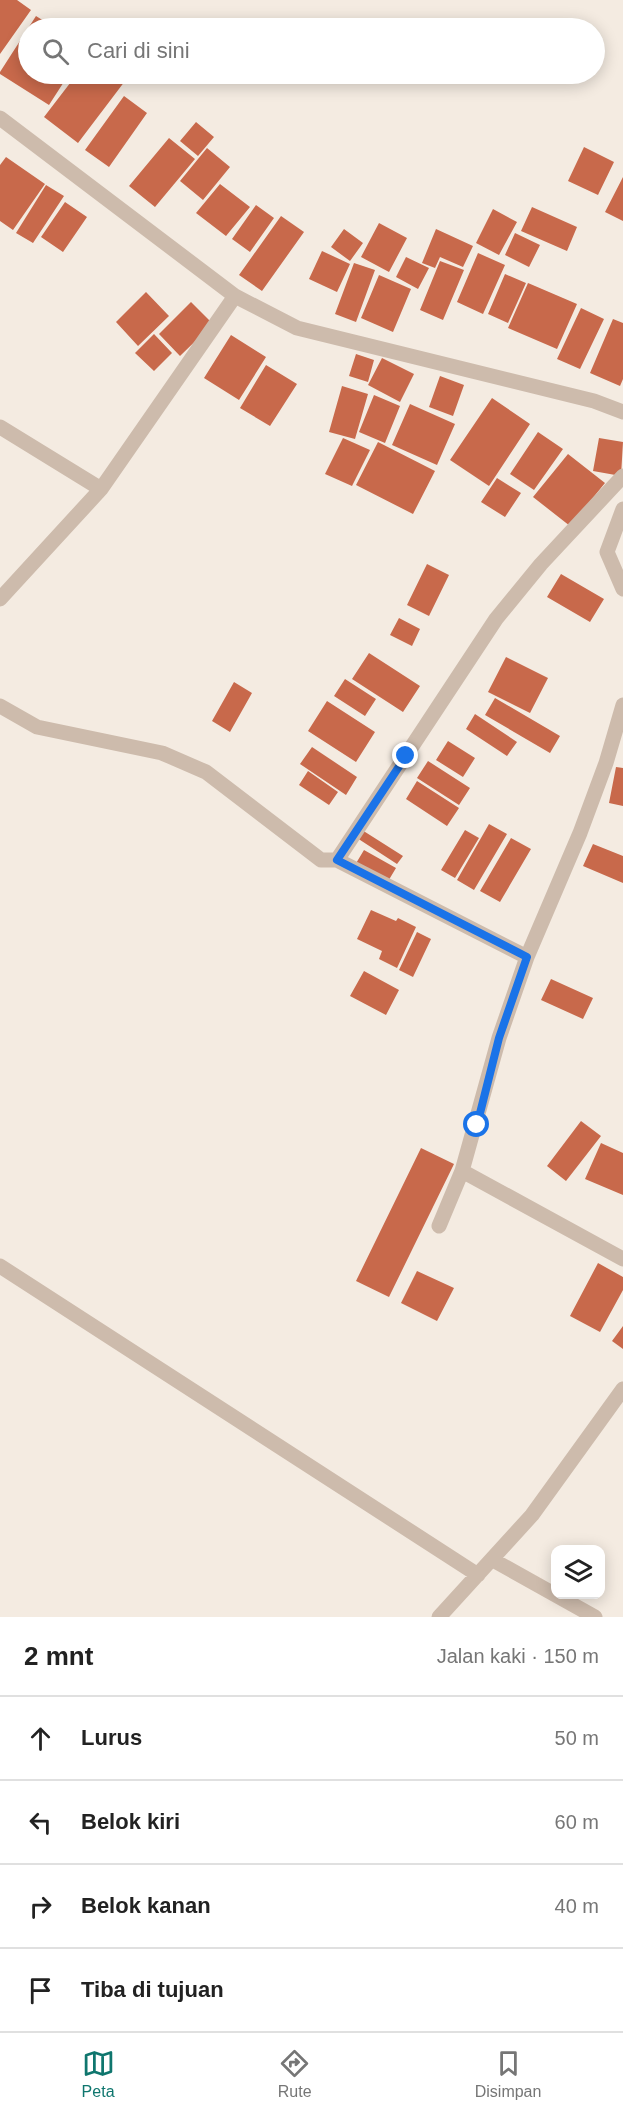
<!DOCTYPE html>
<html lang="id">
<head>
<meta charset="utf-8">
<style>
	body { margin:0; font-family:Helvetica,sans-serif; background:#f2f2f2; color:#222 }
	.controls { position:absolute; right:18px; bottom:18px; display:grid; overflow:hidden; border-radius:12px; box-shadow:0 3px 15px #0003 }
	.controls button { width:54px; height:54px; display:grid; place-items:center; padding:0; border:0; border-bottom:2px solid #e0e0e0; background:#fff; color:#222; font:30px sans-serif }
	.stop { position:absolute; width:18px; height:18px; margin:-14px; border:4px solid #1a73e8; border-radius:50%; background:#fff }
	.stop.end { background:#1a73e8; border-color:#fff; box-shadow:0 2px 6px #0008 }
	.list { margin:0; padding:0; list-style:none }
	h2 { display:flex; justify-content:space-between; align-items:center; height:78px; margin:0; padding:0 24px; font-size:26px }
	h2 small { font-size:20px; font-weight:400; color:#767676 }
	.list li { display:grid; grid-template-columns:39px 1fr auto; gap:18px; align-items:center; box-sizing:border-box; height:84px; padding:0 24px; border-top:2px solid #e0e0e0 }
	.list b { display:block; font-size:22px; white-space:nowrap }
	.list em { font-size:20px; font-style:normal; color:#767676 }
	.icon { flex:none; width:33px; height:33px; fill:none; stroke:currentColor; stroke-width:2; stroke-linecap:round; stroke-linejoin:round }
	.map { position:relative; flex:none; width:623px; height:1617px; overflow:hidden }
	.search { position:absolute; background:#fff; box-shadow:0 3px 15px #0003; left:18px; right:18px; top:18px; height:66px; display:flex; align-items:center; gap:15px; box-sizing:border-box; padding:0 21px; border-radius:33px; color:#767676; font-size:22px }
	.sheet { height:414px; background:#fff }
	nav { display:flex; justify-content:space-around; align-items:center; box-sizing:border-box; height:84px; border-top:2px solid #e0e0e0; background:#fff; font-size:16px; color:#767676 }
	nav a { display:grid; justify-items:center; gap:3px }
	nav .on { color:#0f766e }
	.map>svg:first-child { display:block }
	.building { fill:#c8694b }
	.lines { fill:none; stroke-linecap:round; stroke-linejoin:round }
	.minor { stroke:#cdbbac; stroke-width:15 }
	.route { stroke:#1a73e8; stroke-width:8 }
</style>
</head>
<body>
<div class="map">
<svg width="623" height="1617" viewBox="0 0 623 1617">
	<rect width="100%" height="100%" fill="#f4ebe1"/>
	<path class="building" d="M0,0H17L31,10L0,54Z
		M36,16L55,28H28V74H69L49,105L0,74V72Z
		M77,74H115L125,81L78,143L44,117Z
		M124,96L147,113L109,167L85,150Z
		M196,122L214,137L198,156L180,141Z
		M169,138L195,159L155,207L129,186Z
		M584,147L614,162L598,195L568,181Z
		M207,148L230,167L203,200L180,181Z
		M6,157L45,184L13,230L0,221V165Z
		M623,177V221L605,212Z
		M220,184L250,207L226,236L196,213Z
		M46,185L64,196L33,243L16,233Z
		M65,202L87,217L63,252L41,237Z
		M256,205L274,218L250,252L232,239Z
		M532,207L577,227L567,251L521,231Z
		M493,209L517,222L499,255L476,243Z
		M281,216L304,232L262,291L239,275Z
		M379,223L407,238L389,272L361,257Z
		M344,229L363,243L350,261L331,247Z
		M436,229L473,246L463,267L440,257L435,268L422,263Z
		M515,233L540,245L529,267L505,255Z
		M322,251L350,264L337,292L309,279Z
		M478,253L505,265L483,314L457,302Z
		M406,257L429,268L418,289L396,277Z
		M440,261L464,270L443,320L420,310Z
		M354,263L375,270L356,322L335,314Z
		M505,274L526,283L508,323L488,314Z
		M379,275L411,289L393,332L361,318Z
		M528,283L577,304L557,349L508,328Z
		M146,292L169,316L138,346L116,322Z
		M191,302L213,324L180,356L159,334Z
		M581,308L604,319L580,369L557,359Z
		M613,319L623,323V379L620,386L590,373Z
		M154,334L172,353L154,371L135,353Z
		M231,335L266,357L239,400L204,378Z
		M356,354L374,360L368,382L349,376Z
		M382,358L414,374L400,402L368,385Z
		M266,365L297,384L270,426L240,408Z
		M440,376L464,385L453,416L429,407Z
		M342,386L368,394L355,439L329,432Z
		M374,395L400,406L385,443L359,432Z
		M492,398L530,424L489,486L450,460Z
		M410,404L455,424L437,465L392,445Z
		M538,432L563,449L534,490L510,474Z
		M343,438L370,450L352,486L325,474Z
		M599,438L623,442L621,476L593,471Z
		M378,442L435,471L413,514L356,485Z
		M568,454L605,483L570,526L533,497Z
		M497,478L521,493L505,517L481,502Z
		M427,564L449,575L429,616L407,605Z
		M561,574L604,599L590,622L547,597Z
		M399,618L420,629L412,646L390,635Z
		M369,653L420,686L403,712L352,679Z
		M506,657L548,678L530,713L488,692Z
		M345,679L376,699L365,716L334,696Z
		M234,682L252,693L230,732L212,721Z
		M495,698L560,736L550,753L485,715Z
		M327,701L375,732L356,762L308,731Z
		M475,714L517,742L507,756L466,729Z
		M448,741L475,758L463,777L436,760Z
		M312,747L357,777L346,795L300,764Z
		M428,761L470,788L459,805L417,778Z
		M616,767L623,768V806L609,803Z
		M308,771L338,792L329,805L299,785Z
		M417,781L459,808L447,826L406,799Z
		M489,824L507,834L474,890L457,880Z
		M362,830L403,856L397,864L357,838Z
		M465,830L479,838L455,878L441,870Z
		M511,838L531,849L500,902L480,891Z
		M593,844L623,856V883L583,866Z
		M364,850L396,868L387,883L355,865Z
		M371,910L396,921L398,918L416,927L397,968L379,959L382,951L357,939Z
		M417,932L431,939L413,977L399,970Z
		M364,971L399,990L386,1015L350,996Z
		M551,979L593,998L583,1019L541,1000Z
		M581,1121L601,1136L566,1181L547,1166Z
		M601,1143L623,1153V1195L585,1179Z
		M421,1148L454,1164L389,1297L356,1281Z
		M598,1263L623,1277V1290L600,1332L570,1316Z
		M417,1271L454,1288L437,1321L401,1303Z
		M623,1326V1349L612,1341Z"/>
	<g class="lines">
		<path class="minor" d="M0,118L235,296L297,328L594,401L623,412
			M0,427L101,489
			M623,509L607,552L623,589
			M0,599L101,489L235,296
			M0,706L37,727L162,753L206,772L321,860H337L496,619L541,564L623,476
			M337,860L527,957
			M462,1171L623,1259
			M439,1226L462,1171L499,1038L527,957L580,833L606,763L623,705
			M0,1266L478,1575
			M493,1560L595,1617
			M439,1617L532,1515L623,1389"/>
	</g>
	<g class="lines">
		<path class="route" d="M406,756L337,860L527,957L499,1038L477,1125"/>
	</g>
</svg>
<div class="controls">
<button><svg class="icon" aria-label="layers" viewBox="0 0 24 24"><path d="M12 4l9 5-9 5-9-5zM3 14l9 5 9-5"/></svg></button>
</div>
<div class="stop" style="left:477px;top:1125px"></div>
<div class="stop end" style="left:406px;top:756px"></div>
<div class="search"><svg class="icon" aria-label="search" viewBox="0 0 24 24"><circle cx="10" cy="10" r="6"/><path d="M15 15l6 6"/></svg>Cari di sini</div>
</div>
<section class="sheet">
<h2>2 mnt<small>Jalan kaki · 150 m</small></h2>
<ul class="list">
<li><svg class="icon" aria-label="ahead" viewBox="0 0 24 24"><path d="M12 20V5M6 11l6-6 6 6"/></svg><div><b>Lurus</b></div><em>50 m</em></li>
<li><svg class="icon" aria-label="left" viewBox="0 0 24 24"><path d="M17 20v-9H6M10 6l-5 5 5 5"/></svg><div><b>Belok kiri</b></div><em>60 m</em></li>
<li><svg class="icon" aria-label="right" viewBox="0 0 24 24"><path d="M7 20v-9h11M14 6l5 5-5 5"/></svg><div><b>Belok kanan</b></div><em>40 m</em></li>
<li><svg class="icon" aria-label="arrive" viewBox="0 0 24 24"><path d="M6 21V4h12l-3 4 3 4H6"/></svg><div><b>Tiba di tujuan</b></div></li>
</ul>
</section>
<nav>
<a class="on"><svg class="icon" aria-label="map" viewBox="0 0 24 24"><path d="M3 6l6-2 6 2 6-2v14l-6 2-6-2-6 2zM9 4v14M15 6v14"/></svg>Peta</a>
<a><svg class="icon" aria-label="directions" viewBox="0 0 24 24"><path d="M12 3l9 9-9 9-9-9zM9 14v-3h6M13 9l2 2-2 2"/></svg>Rute</a>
<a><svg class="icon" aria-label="saved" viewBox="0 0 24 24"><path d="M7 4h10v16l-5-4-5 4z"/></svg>Disimpan</a>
</nav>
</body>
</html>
